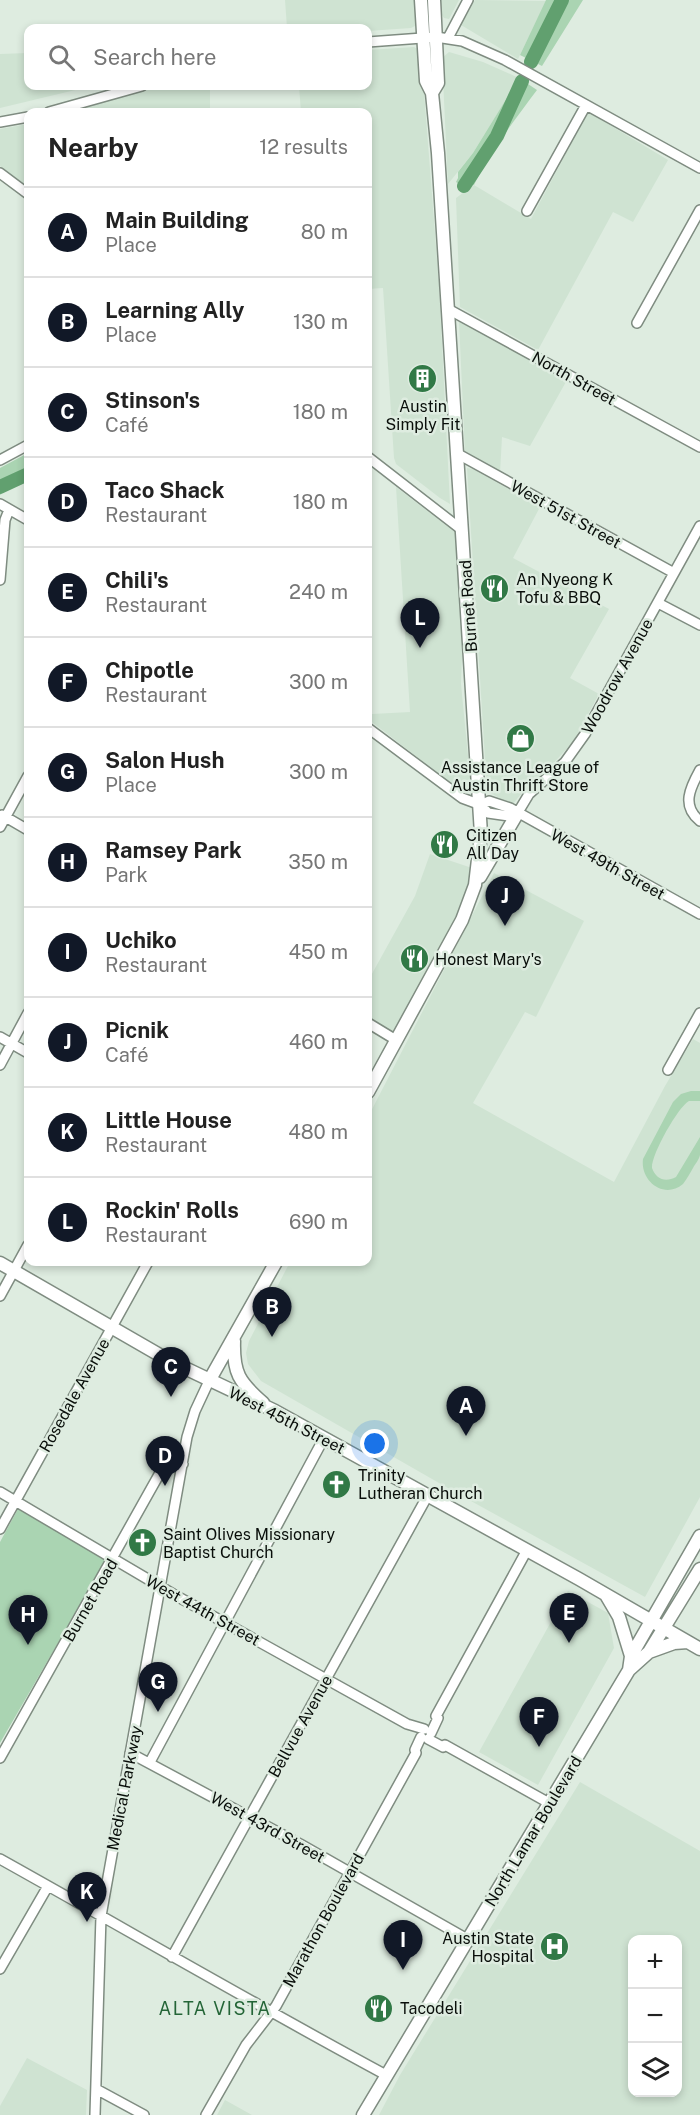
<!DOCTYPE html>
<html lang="en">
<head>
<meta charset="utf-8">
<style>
	body { margin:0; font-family:"Public Sans",sans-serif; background:#f6f6f6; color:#222 }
	.controls { position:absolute; right:18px; bottom:18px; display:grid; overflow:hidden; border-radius:12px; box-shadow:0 3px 9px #0003 }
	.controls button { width:54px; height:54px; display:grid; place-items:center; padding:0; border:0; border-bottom:2px solid #e0e0e0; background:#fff; color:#222; font:30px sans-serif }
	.you { position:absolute; left:375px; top:1444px; width:21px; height:21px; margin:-15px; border:4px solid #fff; border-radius:50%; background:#1a73e8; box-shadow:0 0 0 9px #1a73e833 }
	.badge { display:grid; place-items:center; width:39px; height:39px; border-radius:50%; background:#111827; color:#fff; font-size:20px; font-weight:700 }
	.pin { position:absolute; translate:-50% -50px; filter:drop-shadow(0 2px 3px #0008) }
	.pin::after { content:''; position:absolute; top:32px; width:21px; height:18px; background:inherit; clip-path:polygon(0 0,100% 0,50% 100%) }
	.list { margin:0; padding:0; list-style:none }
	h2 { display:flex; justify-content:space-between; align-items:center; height:78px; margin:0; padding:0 24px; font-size:26px }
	h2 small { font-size:20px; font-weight:400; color:#767676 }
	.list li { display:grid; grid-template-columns:39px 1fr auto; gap:18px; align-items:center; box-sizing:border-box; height:90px; padding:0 24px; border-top:2px solid #e0e0e0 }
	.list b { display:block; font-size:22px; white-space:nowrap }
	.list p { margin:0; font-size:20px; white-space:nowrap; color:#767676 }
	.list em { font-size:20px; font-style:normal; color:#767676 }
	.icon { flex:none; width:33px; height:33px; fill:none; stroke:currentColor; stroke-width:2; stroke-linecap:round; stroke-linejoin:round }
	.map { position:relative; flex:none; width:700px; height:2115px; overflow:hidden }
	.search { position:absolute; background:#fff; box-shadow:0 3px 9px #0003; left:24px; top:24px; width:348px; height:66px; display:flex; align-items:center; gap:15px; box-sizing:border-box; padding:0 21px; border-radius:12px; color:#767676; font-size:22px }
	.panel { position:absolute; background:#fff; box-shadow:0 3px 9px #0003; left:24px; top:108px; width:348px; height:1158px; border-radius:12px }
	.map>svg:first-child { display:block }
	.built { fill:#cfe3d2; fill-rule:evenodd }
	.green { fill:#aad4b2 }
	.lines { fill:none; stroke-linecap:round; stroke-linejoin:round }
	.river { stroke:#61a06f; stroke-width:14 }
	.minor-casing { stroke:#7f8c81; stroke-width:12 }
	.major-casing { stroke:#7f8c81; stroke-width:15 }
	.minor { stroke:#fff; stroke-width:9 }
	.major { stroke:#fff; stroke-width:12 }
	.labels { text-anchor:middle; stroke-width:5; stroke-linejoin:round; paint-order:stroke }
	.street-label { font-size:16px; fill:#090e0a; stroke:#deece0 }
	.poi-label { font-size:16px; fill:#090e0a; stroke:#deece0; text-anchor:start }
	.neighbourhood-label { font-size:18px; letter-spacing:1.5px; fill:#246537; stroke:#deece0 }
</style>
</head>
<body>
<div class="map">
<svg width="700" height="2115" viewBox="0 0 700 2115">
	<rect width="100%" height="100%" fill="#deece0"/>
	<path class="built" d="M285,0H418L417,25L411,28L368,31V28H287Z
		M439,0H459L449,19L444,18L440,12Z
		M475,0L546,1L518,59L461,25Z
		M414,47L419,50L421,53L439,285L450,504L440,498L396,464L394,458L383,288L368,289V112H301L299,86H368V50Z
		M449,52L483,62L519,78L473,153L448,184L442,58Z
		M28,53V86H92L0,108V54Z
		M161,86H210V112H69Z
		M588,112L668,160L633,222L613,212L538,350L460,307L456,198L474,185L531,219Z
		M28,124V188L0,166V129Z
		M459,321L567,380L530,446L502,437L500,473L465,453Z
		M467,468L473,469L540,507L513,558L609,609L570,678L599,694L573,742L549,768L526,788L512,805L487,791Z
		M396,487L456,533L462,656L461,684L471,786L467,791H461L368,719L372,714L410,712Z
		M430,854L472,868L467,888L455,918L393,1032L368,1018V981L415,896Z
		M494,873L584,921L536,1017L525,1012L473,1103L614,1182L665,1086L693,1039L700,1043V1497L645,1597L460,1495L261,1381L248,1364L246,1353L249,1341L290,1262H368V1117Z
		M568,1591L608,1613L614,1648L538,1785L479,1752Z
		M580,1782L700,1851V2115H379L400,2075ZM632,1940H678V2092H632Z
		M27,2058L87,2090L86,2115H0V2106Z
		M225,2100L252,2115H217Z"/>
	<path class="green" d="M546,0H583L542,66L520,55Z
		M519,78L537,90C514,121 491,150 474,185L470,184L466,189L456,182L458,178V172L473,153Z
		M28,453V480L16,483L0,495V468Z
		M691,1091H700V1101H689C678,1107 651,1155 652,1168C656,1179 665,1183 676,1177L700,1137C700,1142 700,1150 700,1155C699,1160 695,1164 693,1168C690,1173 687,1179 683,1184C664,1200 640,1181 643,1159L673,1102L681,1094Z
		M18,1509L106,1560L0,1743V1542Z"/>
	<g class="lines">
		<path class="river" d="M531,62L562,0
			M464,186L497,136L522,81
			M0,487L28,474"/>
		<defs>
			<path id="minor" d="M448,38L468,0
				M368,42L436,37L462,41L505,60L700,168
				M49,112L142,86
				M0,122L28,117
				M0,173L28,194
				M527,211L586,105
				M448,309L700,447
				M637,323L700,210
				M458,454L674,573
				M368,457L462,530
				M0,460L28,445
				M0,504L28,520
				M0,580L5,520L9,510
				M658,603L700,625
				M368,728L462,798L481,805L488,813L509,816L517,814
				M700,770C690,788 681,806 700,821
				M481,805L489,801L510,808L700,914
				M517,814L529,794L565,762L585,734L700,526
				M2,815L28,830
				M0,827L28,776
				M368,1023L396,1040
				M0,1037L28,1053
				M0,1065L28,1013
				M668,1070L700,1013
				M0,1296L28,1245
				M0,1492L173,1594L407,1724L424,1729
				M0,1529L148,1262
				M431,1733L438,1718L436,1716L527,1550
				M428,1739L443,1747L445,1745L549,1803
				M130,1753L300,1844L467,1939
				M0,1758L161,1471L167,1465L183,1464
				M150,1762L324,1438
				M0,1859C129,1931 256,2005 386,2075
				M172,1957L428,1495
				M0,1969L48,1886
				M96,2089L144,2115
				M95,2115L101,1916L187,1437L195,1411L209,1381
				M206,2115L246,2045L276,2006L416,1753L415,1750L421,1737"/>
			<path id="major" d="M432,93L438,83L434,0
				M480,877L517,814
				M368,1092L462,920L475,885L481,834L438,153L432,93L426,81L421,0
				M0,1263L170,1361L275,1411L579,1579L700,1649
				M234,1341C233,1373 239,1382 263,1403
				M209,1381L276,1262
				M606,1595L619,1617L631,1656
				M649,1652L674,1643L688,1642
				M629,1670L631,1656L700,1536
				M363,2115L629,1670L649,1652L700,1569"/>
		</defs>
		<use href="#minor" class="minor-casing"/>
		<use href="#major" class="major-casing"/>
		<use href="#minor" class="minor"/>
		<use href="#major" class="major"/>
	</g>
	<defs>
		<symbol id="building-disc" viewBox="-11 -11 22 22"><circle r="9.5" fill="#317946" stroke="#deece0"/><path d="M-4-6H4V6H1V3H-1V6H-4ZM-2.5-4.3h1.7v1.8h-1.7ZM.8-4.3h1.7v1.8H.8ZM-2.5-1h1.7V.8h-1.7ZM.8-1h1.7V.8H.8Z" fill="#fff"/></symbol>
		<symbol id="restaurant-disc" viewBox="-11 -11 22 22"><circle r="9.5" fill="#317946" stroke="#deece0"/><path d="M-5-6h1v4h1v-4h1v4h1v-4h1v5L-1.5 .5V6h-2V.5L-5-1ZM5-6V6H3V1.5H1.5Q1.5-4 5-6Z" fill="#fff"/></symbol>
		<symbol id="shop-disc" viewBox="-11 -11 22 22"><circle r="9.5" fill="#317946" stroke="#deece0"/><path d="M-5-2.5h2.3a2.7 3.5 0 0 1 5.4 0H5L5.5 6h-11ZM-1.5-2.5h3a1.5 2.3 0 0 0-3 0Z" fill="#fff"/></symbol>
		<symbol id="church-disc" viewBox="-11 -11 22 22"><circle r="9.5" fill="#317946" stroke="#deece0"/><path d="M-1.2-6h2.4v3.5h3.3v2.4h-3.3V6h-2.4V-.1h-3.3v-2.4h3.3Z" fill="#fff"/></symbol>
		<symbol id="hospital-disc" viewBox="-11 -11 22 22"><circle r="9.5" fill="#317946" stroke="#deece0"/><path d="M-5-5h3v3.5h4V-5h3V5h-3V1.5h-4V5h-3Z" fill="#fff"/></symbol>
	</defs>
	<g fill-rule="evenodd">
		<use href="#building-disc" x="406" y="362" width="33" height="33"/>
		<use href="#restaurant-disc" x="478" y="572" width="33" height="33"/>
		<use href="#shop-disc" x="504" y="722" width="33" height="33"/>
		<use href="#restaurant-disc" x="428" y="828" width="33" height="33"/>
		<use href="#restaurant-disc" x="398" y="942" width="33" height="33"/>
		<use href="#church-disc" x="320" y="1468" width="33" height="33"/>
		<use href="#church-disc" x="126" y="1526" width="33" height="33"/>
		<use href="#hospital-disc" x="538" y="1930" width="33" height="33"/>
		<use href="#restaurant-disc" x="362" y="1992" width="33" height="33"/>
	</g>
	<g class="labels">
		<g class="street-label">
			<text transform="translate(574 378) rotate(29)" y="6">North Street</text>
			<text transform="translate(566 514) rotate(29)" y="6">West 51st Street</text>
			<text transform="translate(468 606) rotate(-94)" y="6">Burnet Road</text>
			<text transform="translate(617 676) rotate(-61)" y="6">Woodrow Avenue</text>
			<text transform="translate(608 864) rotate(29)" y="6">West 49th Street</text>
			<text transform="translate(74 1395) rotate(-61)" y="6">Rosedale Avenue</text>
			<text transform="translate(287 1420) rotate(27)" y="6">West 45th Street</text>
			<text transform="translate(90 1600) rotate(-60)" y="6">Burnet Road</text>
			<text transform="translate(203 1610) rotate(29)" y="6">West 44th Street</text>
			<text transform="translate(300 1726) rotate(-61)" y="6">Bellvue Avenue</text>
			<text transform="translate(124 1788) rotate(-79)" y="6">Medical Parkway</text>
			<text transform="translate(268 1827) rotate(29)" y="6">West 43rd Street</text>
			<text transform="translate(533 1831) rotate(-59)" y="6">North Lamar Boulevard</text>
			<text transform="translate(323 1920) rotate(-61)" y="6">Marathon Boulevard</text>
		</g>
		<g class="poi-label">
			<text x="423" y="412" text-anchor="middle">Austin<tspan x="423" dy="18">Simply Fit</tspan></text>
			<text x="516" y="585">An Nyeong K<tspan x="516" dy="18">Tofu &amp; BBQ</tspan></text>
			<text x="520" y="773" text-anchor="middle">Assistance League of<tspan x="520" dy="18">Austin Thrift Store</tspan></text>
			<text x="466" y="841">Citizen<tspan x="466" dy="18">All Day</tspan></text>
			<text x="435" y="965">Honest Mary's</text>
			<text x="358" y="1481">Trinity<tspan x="358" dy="18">Lutheran Church</tspan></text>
			<text x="163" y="1540">Saint Olives Missionary<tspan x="163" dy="18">Baptist Church</tspan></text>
			<text x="534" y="1944" text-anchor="end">Austin State<tspan x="534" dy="18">Hospital</tspan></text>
			<text x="400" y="2014">Tacodeli</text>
		</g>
		<g class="neighbourhood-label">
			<text x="215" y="2015">ALTA VISTA</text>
		</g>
	</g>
</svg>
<div class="controls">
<button>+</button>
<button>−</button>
<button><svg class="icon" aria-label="layers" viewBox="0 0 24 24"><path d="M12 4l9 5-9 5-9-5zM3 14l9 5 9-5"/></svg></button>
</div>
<div class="you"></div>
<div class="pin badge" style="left:466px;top:1436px">A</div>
<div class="pin badge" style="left:272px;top:1337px">B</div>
<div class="pin badge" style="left:171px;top:1397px">C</div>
<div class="pin badge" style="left:165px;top:1486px">D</div>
<div class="pin badge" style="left:569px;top:1643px">E</div>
<div class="pin badge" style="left:539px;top:1747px">F</div>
<div class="pin badge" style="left:158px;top:1712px">G</div>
<div class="pin badge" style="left:28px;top:1645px">H</div>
<div class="pin badge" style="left:403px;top:1970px">I</div>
<div class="pin badge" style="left:505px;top:926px">J</div>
<div class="pin badge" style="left:87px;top:1922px">K</div>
<div class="pin badge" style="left:420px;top:648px">L</div>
<div class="search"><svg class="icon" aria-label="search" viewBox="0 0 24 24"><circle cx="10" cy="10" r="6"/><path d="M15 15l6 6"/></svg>Search here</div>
<section class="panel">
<h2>Nearby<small>12 results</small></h2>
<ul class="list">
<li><span class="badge">A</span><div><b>Main Building</b><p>Place</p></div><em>80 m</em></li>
<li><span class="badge">B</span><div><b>Learning Ally</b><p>Place</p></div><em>130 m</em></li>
<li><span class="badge">C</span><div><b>Stinson's</b><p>Café</p></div><em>180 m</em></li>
<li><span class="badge">D</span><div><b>Taco Shack</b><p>Restaurant</p></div><em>180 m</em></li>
<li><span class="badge">E</span><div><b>Chili's</b><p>Restaurant</p></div><em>240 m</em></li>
<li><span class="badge">F</span><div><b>Chipotle</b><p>Restaurant</p></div><em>300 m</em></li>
<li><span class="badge">G</span><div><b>Salon Hush</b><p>Place</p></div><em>300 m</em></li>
<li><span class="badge">H</span><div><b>Ramsey Park</b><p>Park</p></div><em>350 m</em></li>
<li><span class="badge">I</span><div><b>Uchiko</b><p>Restaurant</p></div><em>450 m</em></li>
<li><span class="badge">J</span><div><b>Picnik</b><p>Café</p></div><em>460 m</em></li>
<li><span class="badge">K</span><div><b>Little House</b><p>Restaurant</p></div><em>480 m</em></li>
<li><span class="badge">L</span><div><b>Rockin' Rolls</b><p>Restaurant</p></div><em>690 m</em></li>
</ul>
</section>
</div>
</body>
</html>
